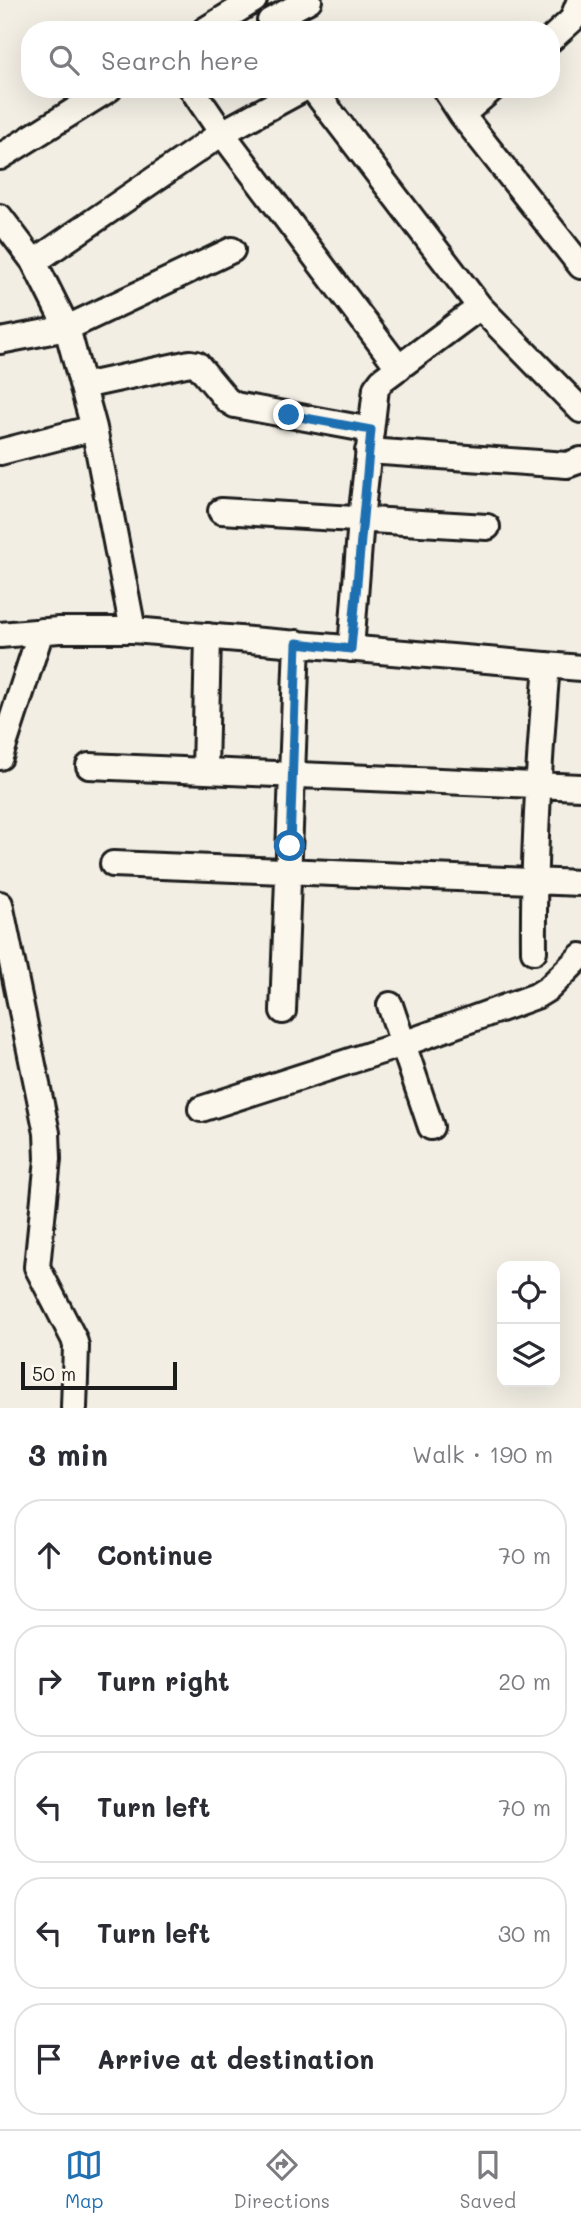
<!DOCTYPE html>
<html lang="en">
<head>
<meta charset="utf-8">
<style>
	body { margin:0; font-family:Mali,sans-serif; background:#f7f7f7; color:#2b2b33 }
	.controls { position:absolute; right:21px; bottom:21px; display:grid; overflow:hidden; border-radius:14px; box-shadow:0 7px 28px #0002 }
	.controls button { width:63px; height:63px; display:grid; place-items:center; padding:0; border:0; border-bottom:2px solid #e1e1e2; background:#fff; color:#2b2b33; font:35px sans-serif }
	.scale { position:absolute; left:21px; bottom:18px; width:156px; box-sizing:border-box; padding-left:7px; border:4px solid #1c1c1c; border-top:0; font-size:19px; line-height:24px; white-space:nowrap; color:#1c1c1c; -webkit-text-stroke:5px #fbf7ec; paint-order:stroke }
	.stop { position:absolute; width:21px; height:21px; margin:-16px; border:5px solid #1f6fb2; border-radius:50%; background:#fff }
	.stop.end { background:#1f6fb2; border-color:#fff; box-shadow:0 2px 7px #0008 }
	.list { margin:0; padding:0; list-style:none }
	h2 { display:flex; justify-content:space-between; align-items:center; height:91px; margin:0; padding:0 28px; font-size:30px }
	h2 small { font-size:23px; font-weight:400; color:#7c7c81 }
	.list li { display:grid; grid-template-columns:46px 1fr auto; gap:21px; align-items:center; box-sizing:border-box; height:112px; margin:0 14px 14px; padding:0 14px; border:2px solid #e1e1e2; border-radius:28px }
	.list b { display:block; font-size:26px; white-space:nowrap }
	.list em { font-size:23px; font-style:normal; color:#7c7c81 }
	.icon { flex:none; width:38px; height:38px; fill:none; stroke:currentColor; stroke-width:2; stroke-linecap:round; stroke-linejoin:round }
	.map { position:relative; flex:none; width:581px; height:1408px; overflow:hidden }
	.search { position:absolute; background:#fff; box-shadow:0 7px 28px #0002; left:21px; right:21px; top:21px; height:77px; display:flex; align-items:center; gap:18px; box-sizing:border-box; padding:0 24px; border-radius:28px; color:#7c7c81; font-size:26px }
	.sheet { height:721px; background:#fff }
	nav { display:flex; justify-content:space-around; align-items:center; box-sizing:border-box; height:98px; border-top:2px solid #e1e1e2; background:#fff; font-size:19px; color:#7c7c81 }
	nav a { display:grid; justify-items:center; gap:4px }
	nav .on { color:#1f6fb2 }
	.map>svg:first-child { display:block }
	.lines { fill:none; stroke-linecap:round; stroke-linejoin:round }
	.minor-casing { stroke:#1c1c1c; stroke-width:30 }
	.minor { stroke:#fbf7ec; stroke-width:24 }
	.route { stroke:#1f6fb2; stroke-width:9 }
</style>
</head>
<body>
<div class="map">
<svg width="581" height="1408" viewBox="0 0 581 1408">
	<rect width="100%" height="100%" fill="#f2eee4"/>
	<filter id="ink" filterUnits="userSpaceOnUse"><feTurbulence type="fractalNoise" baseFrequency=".0143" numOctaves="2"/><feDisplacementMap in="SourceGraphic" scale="14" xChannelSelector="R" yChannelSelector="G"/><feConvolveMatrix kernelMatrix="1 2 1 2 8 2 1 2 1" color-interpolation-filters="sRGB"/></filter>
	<g filter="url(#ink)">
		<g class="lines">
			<defs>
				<path id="minor" d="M270,21L309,0
					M205,30L254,0
					M551,39L572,20L580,0
					M192,89L222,133L399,368
					M313,89L480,307L581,410
					M445,89L462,115L581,266
					M462,115L492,89
					M0,157L109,89
					M0,217L34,262L67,328L94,428L133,630
					M34,262L222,133L303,89
					M0,341L67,328L232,250
					M83,386L190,363L197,364L227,400L235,405L371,430
					M368,451L567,465L581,460
					M0,452L94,428
					M221,511L487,527
					M0,635L59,630H133L581,668
					M351,649L361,519L376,388L382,380L480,307
					M0,757L41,631
					M89,766L581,787
					M205,771L208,636
					M113,864L581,883
					M0,904L47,1133L48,1159L37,1267L74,1339L76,1346L74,1408
					M534,951C533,855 539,760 547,665
					M390,1005L431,1127
					M283,1011L297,643
					M201,1109L403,1044L536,996L549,988L581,956"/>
			</defs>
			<use href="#minor" class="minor-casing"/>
			<use href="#minor" class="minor"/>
		</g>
	</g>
	<g class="lines" filter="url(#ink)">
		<path class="route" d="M289,415L371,430L351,649L297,643L290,846"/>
	</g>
</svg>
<div class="controls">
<button><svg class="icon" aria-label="locate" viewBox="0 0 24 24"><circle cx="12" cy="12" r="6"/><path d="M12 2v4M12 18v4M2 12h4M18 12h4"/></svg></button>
<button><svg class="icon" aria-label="layers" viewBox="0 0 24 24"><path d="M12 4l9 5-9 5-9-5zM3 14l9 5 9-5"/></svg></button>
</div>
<div class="scale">50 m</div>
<div class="stop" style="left:290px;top:846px"></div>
<div class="stop end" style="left:289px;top:415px"></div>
<div class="search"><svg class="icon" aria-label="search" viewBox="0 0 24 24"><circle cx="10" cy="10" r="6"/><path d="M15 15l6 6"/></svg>Search here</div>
</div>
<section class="sheet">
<h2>3 min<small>Walk · 190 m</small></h2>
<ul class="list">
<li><svg class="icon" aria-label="ahead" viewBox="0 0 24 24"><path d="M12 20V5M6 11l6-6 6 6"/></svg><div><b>Continue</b></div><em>70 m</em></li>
<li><svg class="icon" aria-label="right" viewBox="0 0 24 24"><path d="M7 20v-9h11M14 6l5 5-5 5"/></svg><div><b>Turn right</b></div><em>20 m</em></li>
<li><svg class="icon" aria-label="left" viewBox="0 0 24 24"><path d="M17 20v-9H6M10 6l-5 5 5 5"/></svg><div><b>Turn left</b></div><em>70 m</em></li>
<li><svg class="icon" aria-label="left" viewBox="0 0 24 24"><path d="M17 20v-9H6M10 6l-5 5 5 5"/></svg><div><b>Turn left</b></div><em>30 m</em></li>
<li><svg class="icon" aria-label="arrive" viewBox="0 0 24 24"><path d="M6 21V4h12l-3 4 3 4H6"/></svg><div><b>Arrive at destination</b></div></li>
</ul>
</section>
<nav>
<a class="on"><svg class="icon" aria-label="map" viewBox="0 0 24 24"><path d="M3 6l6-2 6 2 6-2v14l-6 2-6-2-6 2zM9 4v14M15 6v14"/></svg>Map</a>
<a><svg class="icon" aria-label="directions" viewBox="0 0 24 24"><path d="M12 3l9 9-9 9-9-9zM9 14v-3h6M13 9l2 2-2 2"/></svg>Directions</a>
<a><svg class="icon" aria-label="saved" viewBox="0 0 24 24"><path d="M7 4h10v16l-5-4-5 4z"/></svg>Saved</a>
</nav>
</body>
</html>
